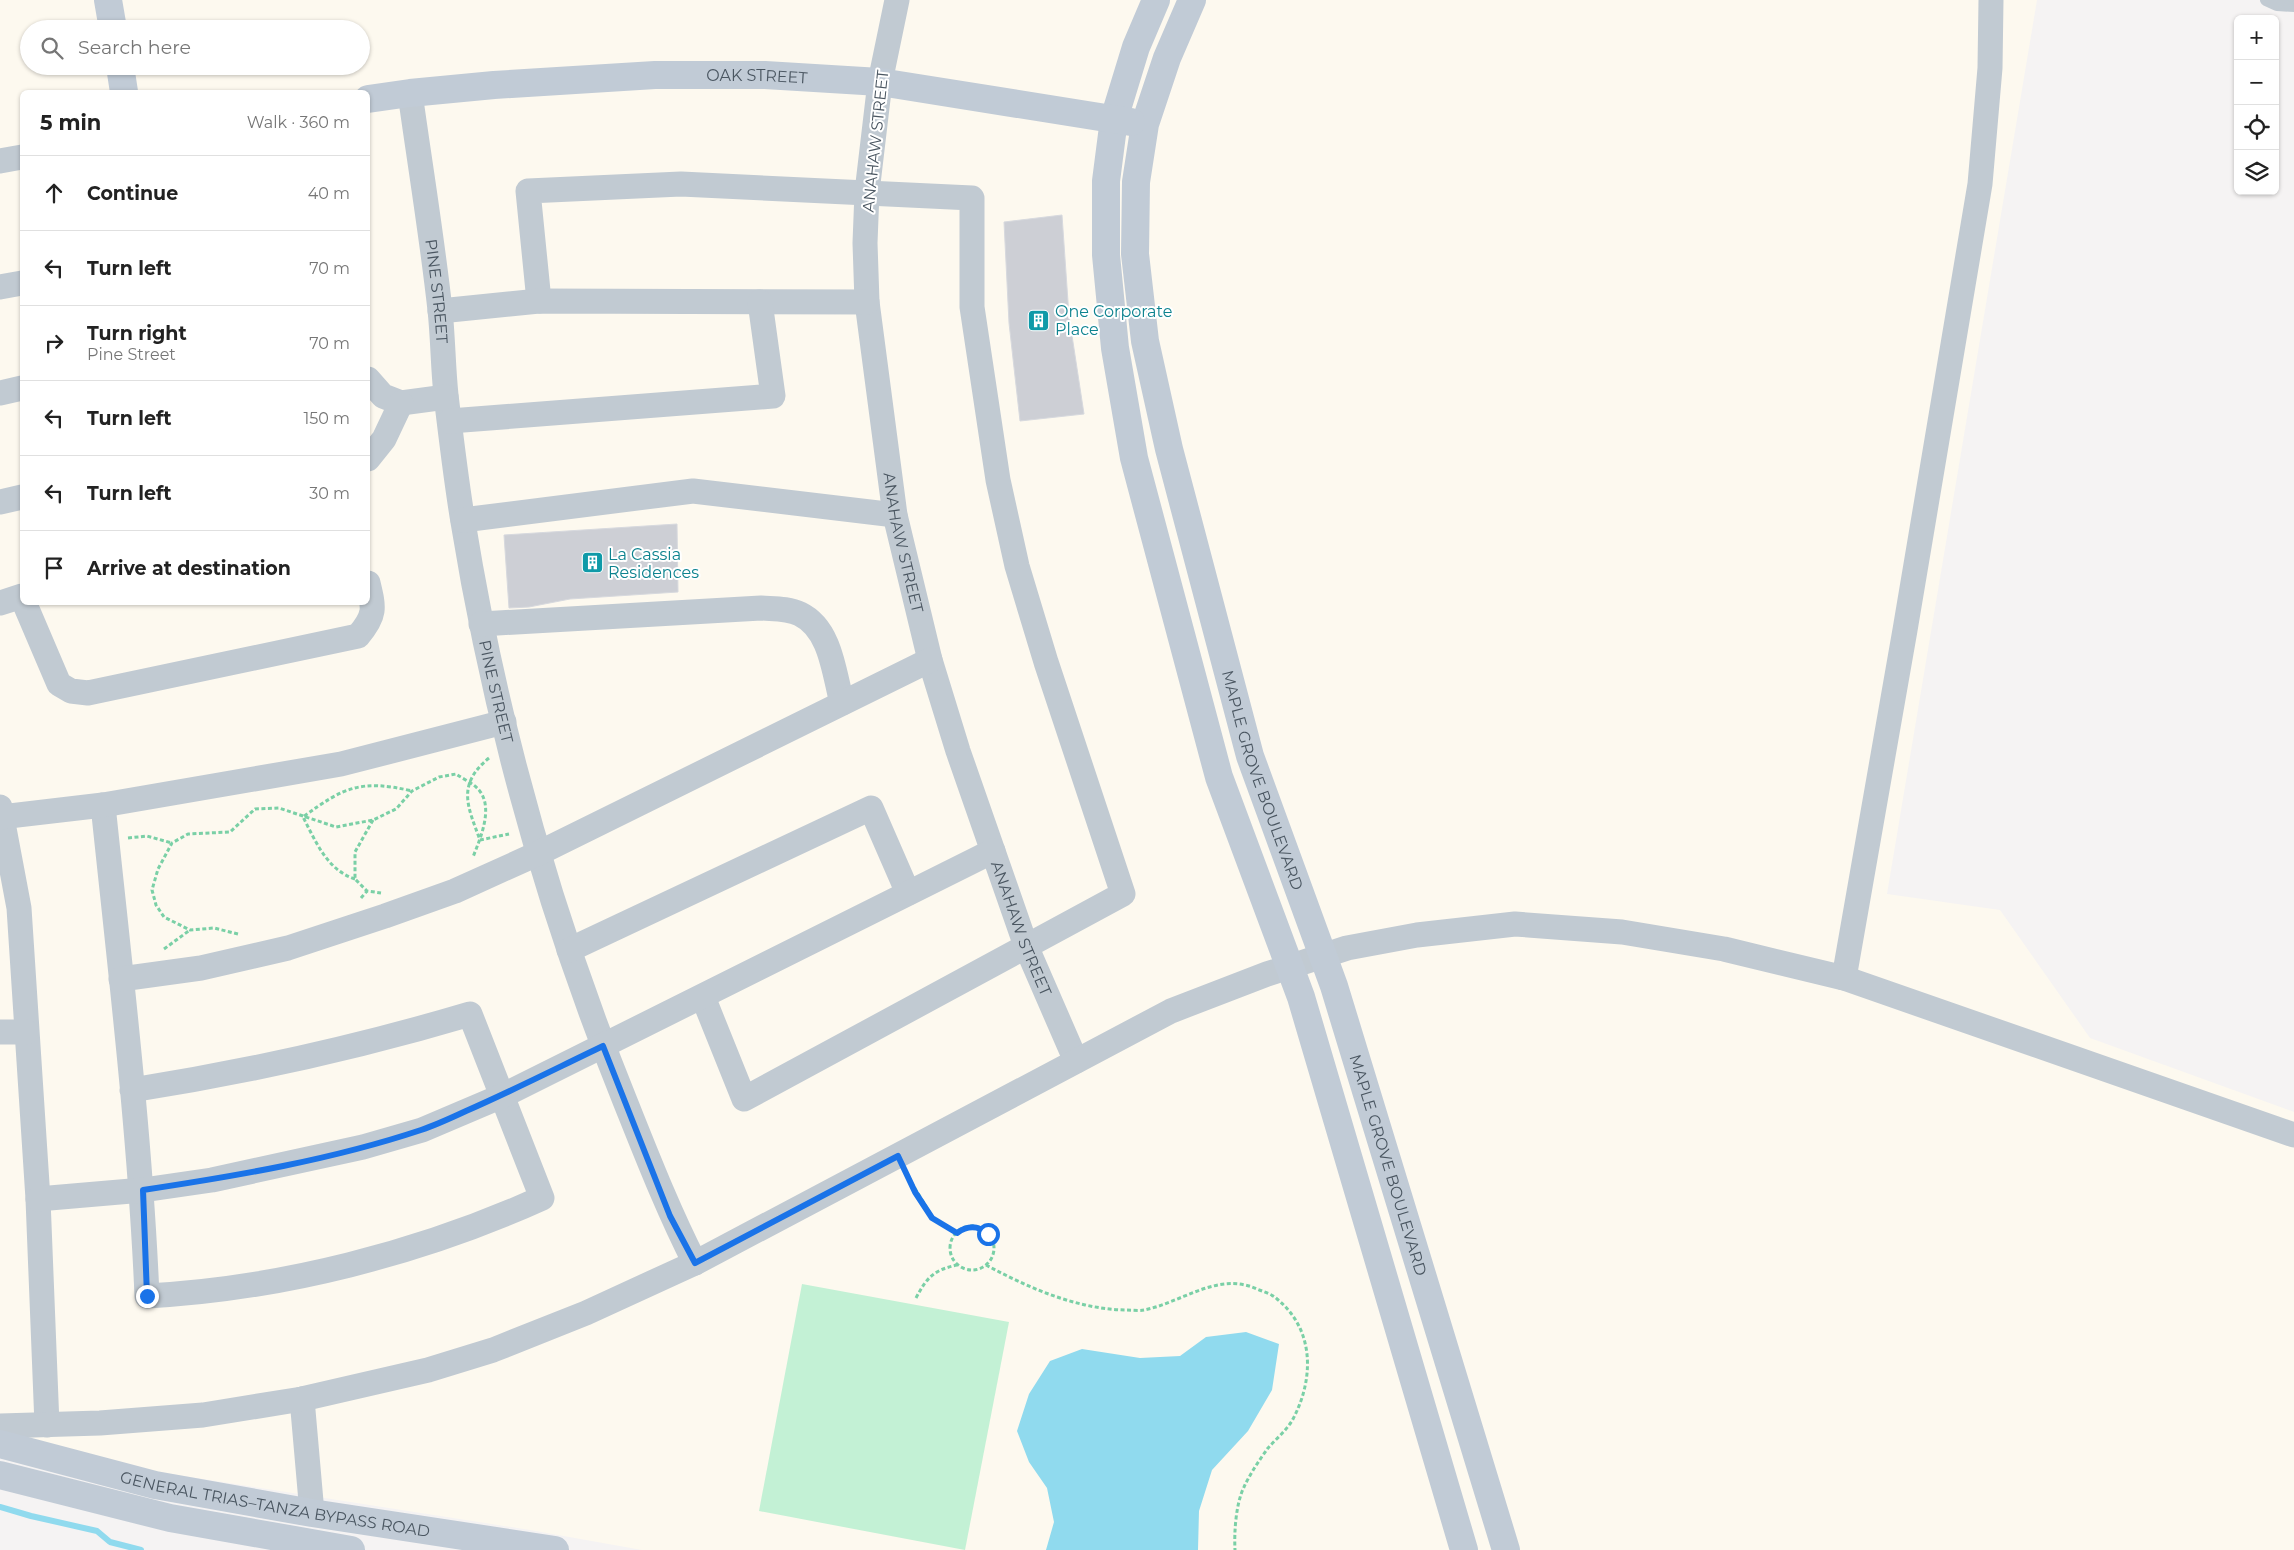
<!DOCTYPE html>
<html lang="en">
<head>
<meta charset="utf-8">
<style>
	body { margin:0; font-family:Montserrat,sans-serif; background:#f2f2f2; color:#222 }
	.controls { position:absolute; right:15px; top:15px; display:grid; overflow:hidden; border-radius:8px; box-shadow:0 1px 4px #0004 }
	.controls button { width:45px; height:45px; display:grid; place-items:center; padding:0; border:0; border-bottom:1px solid #e0e0e0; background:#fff; color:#222; font:25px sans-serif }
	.stop { position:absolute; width:15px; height:15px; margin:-11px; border:4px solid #1a73e8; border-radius:50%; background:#fff }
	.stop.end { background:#1a73e8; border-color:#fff; box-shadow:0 1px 5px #0008 }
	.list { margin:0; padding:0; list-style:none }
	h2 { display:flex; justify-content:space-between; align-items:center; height:65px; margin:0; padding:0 20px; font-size:21px }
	h2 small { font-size:16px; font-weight:400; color:#767676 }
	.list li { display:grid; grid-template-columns:32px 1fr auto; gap:15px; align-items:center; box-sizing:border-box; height:75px; padding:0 20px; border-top:1px solid #e0e0e0 }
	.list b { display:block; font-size:19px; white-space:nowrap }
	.list p { margin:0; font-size:16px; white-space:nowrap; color:#767676 }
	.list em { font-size:16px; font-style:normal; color:#767676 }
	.icon { flex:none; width:28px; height:28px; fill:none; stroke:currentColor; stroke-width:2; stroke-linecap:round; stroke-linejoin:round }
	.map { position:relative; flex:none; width:2294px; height:1550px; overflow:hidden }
	.search { position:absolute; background:#fff; box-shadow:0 1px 4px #0004; left:20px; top:20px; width:350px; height:55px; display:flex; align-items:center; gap:12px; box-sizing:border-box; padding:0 18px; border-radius:28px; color:#767676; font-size:19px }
	.panel { position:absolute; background:#fff; box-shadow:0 1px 4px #0004; left:20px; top:90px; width:350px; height:515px; border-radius:8px }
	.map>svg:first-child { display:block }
	.commercial { fill:#fdf9ef; fill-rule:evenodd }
	.green { fill:#c3f1d5 }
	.water { fill:#90daee }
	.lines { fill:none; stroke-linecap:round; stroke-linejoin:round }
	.stream { stroke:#90daee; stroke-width:6 }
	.building { fill:#cdcfd5; stroke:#d7d9de }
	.path { stroke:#7ad0a6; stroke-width:3; stroke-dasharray:4 2.5; stroke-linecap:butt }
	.lane { stroke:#c1cad2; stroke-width:12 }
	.street { stroke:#c1cad2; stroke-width:25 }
	.secondary { stroke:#c1cbd6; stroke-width:28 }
	.route { stroke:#1a73e8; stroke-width:6 }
	.labels { text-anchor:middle; stroke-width:4; stroke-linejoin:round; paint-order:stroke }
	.street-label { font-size:16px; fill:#4a5661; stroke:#fff }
	.culture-label { font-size:16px; fill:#0d838f; stroke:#fff; text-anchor:start }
</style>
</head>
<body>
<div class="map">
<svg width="2294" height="1550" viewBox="0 0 2294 1550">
	<rect width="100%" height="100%" fill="#f5f3f3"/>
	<path class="commercial" d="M0,0H2037L1887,894L2000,910L2090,1038L2294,1112V1550H642L530,1530L158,1472L0,1434ZM29,29H361V66H29ZM22,92H368V602H22Z"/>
	<path class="green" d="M802,1284L1009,1322L965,1550L759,1511Z"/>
	<path class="water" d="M1246,1332L1279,1344L1272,1390L1248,1431L1212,1470L1199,1511L1198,1550H1046L1054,1522L1047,1488L1029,1462L1017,1431L1029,1394L1050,1361L1082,1349L1140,1358L1180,1356L1206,1337Z"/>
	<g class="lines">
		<path class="stream" d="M0,1507L31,1516L97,1531L110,1542L141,1550"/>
	</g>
	<path class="building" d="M1062,215L1069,316L1084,414L1020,421L1009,323L1004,222Z
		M677,524L678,592L570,599L529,607L509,608L504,535Z"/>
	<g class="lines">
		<path class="path" d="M489,758C456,785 468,807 480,840L509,834
			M373,820L355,852V879L367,891L381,893
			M128,838L147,836L172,843
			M355,879C327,870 316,842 303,817C344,787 361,779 412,791
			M361,898L367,891
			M238,934L214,928L190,930L164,917L156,905L152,890L158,869L172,843L188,834L230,832L255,809L279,808L336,827L373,820L396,809L412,791L439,777L456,774C463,779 473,783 479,790C494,808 480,839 473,857
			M164,949L190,930
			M908,1177L933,1218L957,1233
			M950 1248a22 22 0 1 1 44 0a22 22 0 1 1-44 0Z
			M986,1265C1029,1288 1076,1309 1126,1310C1132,1310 1139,1311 1144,1310C1181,1303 1218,1271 1257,1289C1264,1292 1272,1294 1277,1299C1315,1330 1314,1379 1293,1419C1287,1430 1276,1439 1268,1448C1260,1459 1250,1474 1244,1487C1236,1503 1234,1532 1235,1550
			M916,1298C927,1277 934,1270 957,1265"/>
		<path class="lane" d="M2266,0L2277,5L2294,6"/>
		<g class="street">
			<path id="s1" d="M897,0L880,82L867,192L865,243L867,302L895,515L930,660L958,751L1026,946L1076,1061"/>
			<path id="s2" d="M410,93C420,165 432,237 440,310C443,338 443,367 446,395C451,437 456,480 463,522C495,720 550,915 625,1101C647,1156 668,1210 695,1263"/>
			<path d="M0,161L22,157"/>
			<path d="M0,287L22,283"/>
			<path d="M539,301L528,191L681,184L972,198V307L998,480L1017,566L1046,662L1123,894L744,1099L703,997"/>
			<path d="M440,311L539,301L867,302"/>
			<path d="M368,379L383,396L401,403L446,397"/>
			<path d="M0,393L22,388"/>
			<path d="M450,421L773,396L760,302"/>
			<path d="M368,459L384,439L401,403"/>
			<path d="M0,502L22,497"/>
			<path d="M463,520L693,491L895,515"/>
			<path d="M24,602L59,684L71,691L88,693L358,636C376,615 374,608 368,583"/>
			<path d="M0,603L22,596"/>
			<path d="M481,624L761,608C773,609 788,608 800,614C831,629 834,673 842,703"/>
			<path d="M103,805C120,968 140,1132 147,1296C280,1289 421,1253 542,1198L470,1014C359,1047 247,1072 132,1090"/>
			<path d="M0,807L19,908L38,1199L47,1425"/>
			<path d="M0,817L103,805L341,764L504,722"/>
			<path d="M569,950L871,808L908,893"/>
			<path d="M1844,978L1905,630L1980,184L1990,68L1991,0"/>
			<path d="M121,979L201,968L288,948L385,916L455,891L539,853L930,660"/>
			<path d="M0,1032H26"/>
			<path d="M38,1199L143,1190L212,1180L363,1147L422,1130L502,1096L993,851"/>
			<path d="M302,1399L312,1513"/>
			<path d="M0,1426L100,1423L203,1415L302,1399L428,1370L493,1350L586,1313L695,1263L1171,1011L1267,974L1347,948L1417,935L1515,924L1622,932L1724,949L1844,978L2294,1135"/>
		</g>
		<g class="secondary">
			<path d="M108,0L113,29"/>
			<path d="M1156,0L1136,47L1114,119L1106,181V255L1115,348L1134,458L1219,777L1301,997L1464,1550"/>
			<path id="s3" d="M1192,0L1167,58L1145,124L1136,182L1135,254L1145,341L1169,449L1250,756L1334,986L1506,1550"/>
			<path d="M120,66L124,92"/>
			<path id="s4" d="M368,99L410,93L494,85L655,75H765L880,82L1131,122"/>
			<path id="s5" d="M0,1444L155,1485L312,1513L555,1550"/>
			<path d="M0,1475L170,1518L351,1550"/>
		</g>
	</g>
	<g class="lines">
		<path class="route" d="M147,1296L143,1190C236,1176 331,1160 421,1130C436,1125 451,1118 466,1111C512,1091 557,1068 603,1046L670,1216L695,1263L898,1156L915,1192L932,1218L957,1233C968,1225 978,1225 988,1234"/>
	</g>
	<defs>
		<symbol id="building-square" viewBox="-11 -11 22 22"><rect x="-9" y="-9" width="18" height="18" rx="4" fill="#0f9aa8" stroke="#fff"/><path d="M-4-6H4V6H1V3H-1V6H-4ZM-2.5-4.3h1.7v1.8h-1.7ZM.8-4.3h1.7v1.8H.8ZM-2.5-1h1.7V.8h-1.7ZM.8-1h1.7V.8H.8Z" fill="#fff"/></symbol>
	</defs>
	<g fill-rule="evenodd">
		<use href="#building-square" x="1026" y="308" width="25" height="25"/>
		<use href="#building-square" x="580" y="550" width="25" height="25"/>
	</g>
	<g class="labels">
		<g class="street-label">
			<text dy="6" stroke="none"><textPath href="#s4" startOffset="390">OAK STREET</textPath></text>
			<text transform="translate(875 141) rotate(-84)" y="6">ANAHAW STREET</text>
			<text dy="6" stroke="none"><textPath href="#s2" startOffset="200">PINE STREET</textPath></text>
			<text dy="6" stroke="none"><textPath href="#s1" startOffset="548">ANAHAW STREET</textPath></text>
			<text dy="6" stroke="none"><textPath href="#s2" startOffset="605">PINE STREET</textPath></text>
			<text dy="6" stroke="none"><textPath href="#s3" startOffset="806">MAPLE GROVE BOULEVARD</textPath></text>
			<text dy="6" stroke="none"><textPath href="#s1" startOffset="952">ANAHAW STREET</textPath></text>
			<text dy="6" stroke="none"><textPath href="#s3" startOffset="1211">MAPLE GROVE BOULEVARD</textPath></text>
			<text dy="6" stroke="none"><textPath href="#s5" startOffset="282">GENERAL TRIAS–TANZA BYPASS ROAD</textPath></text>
		</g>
		<g class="culture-label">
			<text x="1055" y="317">One Corporate<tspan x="1055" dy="18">Place</tspan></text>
			<text x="608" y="560">La Cassia<tspan x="608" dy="18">Residences</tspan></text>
		</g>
	</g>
</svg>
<div class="controls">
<button>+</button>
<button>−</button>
<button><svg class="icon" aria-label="locate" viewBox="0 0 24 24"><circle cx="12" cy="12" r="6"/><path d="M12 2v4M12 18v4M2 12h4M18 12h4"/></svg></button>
<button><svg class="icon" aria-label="layers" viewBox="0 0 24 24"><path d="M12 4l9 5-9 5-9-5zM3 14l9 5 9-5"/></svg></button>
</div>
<div class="stop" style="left:988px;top:1234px"></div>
<div class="stop end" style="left:147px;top:1296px"></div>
<div class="search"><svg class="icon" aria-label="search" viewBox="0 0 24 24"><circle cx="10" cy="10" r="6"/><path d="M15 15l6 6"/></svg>Search here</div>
<section class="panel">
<h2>5 min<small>Walk · 360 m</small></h2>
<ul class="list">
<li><svg class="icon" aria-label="ahead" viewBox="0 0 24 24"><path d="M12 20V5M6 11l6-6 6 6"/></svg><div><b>Continue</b></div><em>40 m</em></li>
<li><svg class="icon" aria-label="left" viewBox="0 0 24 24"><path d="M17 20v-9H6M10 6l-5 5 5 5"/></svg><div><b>Turn left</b></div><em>70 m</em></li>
<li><svg class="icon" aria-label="right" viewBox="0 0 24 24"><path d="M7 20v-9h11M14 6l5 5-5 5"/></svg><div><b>Turn right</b><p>Pine Street</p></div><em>70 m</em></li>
<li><svg class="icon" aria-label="left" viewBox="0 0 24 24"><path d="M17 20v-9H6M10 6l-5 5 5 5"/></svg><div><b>Turn left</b></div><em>150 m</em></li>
<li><svg class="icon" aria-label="left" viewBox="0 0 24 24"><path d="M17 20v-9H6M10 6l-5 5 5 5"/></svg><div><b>Turn left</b></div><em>30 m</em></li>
<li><svg class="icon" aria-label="arrive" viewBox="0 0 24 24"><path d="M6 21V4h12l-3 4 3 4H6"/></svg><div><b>Arrive at destination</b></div></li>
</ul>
</section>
</div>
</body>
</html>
